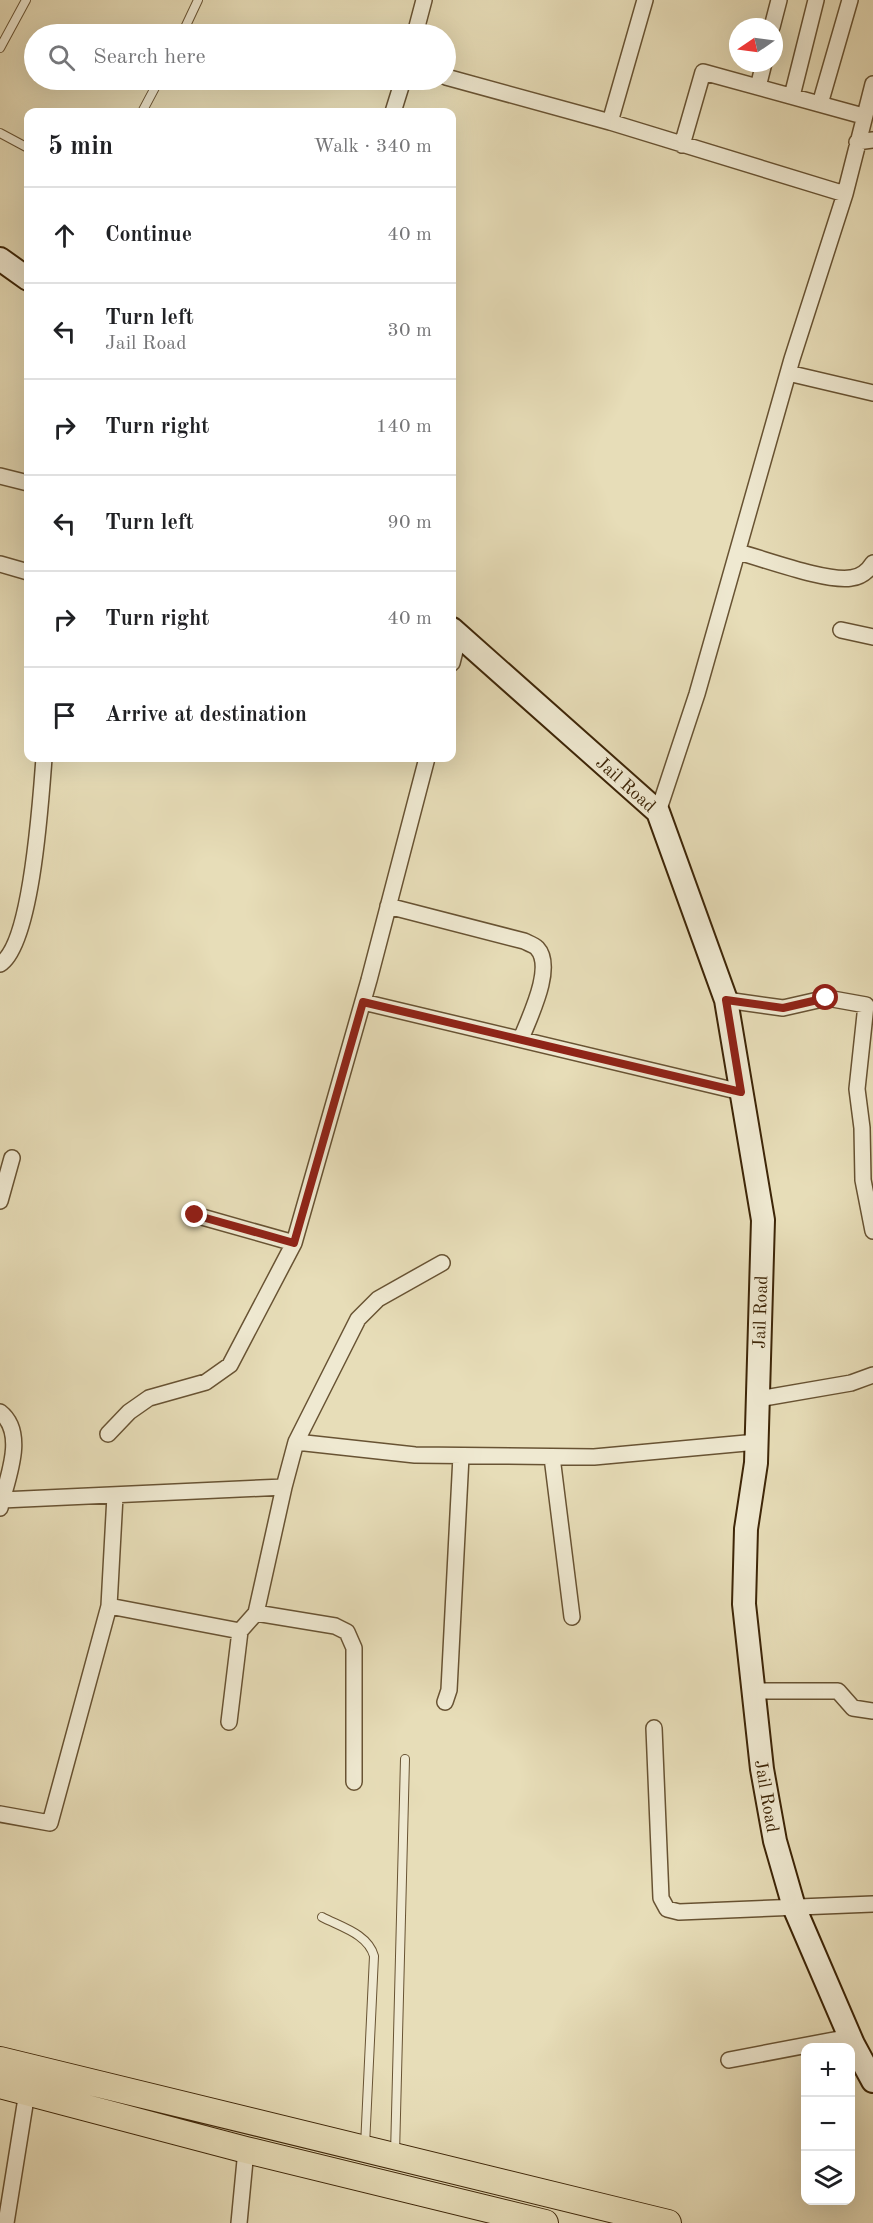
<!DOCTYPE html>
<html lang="en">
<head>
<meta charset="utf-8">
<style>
	body { margin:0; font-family:"Old Standard TT",serif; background:#f6f6f6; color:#202124 }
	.controls { position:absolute; right:18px; bottom:18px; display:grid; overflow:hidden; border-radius:12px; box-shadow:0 6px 24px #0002 }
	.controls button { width:54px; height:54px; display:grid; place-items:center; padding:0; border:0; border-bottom:2px solid #e0e0e0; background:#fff; color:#202124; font:30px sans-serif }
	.compass { position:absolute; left:729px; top:18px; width:54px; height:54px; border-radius:50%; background:#fff; box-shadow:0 6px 24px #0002; rotate:257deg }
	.stop { position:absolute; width:18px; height:18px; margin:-14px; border:4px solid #8f2418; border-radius:50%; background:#fff }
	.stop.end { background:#8f2418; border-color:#fff; box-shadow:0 2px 6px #0008 }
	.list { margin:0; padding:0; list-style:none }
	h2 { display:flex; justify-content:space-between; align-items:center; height:78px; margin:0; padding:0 24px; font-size:26px }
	h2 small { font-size:20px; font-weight:400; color:#757577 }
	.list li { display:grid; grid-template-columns:39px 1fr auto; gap:18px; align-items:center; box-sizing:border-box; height:96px; padding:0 24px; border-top:2px solid #e0e0e0 }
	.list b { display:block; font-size:22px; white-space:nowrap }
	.list p { margin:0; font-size:20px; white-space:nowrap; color:#757577 }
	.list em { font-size:20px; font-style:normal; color:#757577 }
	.icon { flex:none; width:33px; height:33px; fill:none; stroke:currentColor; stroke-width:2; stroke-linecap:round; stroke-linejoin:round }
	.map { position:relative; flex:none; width:873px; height:2223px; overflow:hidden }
	.search { position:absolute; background:#fff; box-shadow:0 6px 24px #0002; left:24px; top:24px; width:432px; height:66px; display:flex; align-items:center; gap:15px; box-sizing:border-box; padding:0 21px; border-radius:33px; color:#757577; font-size:22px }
	.panel { position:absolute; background:#fff; box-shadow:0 6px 24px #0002; left:24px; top:108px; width:432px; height:654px; border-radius:12px }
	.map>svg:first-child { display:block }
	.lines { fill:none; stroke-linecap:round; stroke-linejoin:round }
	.lane-casing { stroke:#685333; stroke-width:10 }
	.street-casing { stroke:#685333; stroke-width:18 }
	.secondary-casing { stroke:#3d2507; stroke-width:26 }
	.primary-casing { stroke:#3d2507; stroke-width:28 }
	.lane { stroke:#efe9d1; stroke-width:8 }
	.street { stroke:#efe9d1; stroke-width:15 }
	.secondary { stroke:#efe9d1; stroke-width:22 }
	.primary { stroke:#e7ddb8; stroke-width:26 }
	.route { stroke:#8f2418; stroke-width:8 }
	.labels { text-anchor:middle; stroke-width:4.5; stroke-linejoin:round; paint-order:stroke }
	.street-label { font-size:18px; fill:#3d2507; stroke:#efe9d1 }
</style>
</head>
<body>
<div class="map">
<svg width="873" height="2223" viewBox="0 0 873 2223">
	<rect width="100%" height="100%" fill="#e7ddb8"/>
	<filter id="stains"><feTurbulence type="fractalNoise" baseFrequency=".00333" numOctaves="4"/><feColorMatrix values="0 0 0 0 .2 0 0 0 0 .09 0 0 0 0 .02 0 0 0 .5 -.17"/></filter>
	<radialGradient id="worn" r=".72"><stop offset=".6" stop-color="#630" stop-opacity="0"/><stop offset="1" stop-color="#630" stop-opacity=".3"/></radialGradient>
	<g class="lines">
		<defs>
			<path id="lane" d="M182,34L198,0
				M0,48L26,0
				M142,112L159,80
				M0,133L28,148
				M322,1917C341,1927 368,1934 374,1956L365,2146
				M395,2154L405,1759"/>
			<path id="street" d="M772,27L779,0
				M415,34L424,0
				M446,77L610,122L845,194
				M758,87L764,63
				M792,96L816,0
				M820,104L850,0
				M393,112L403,80
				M610,122L645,0
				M857,142L873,140
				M682,145L703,72L863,116
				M788,373L873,393
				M0,476L28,483
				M738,552C765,559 826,582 851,578C861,577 868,571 873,563
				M0,564L28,572
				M841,630L873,637
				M452,663L459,635
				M658,812L697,694L792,359L845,194L873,84
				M388,906L524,941C528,943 534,945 537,948C555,967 529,1018 521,1039
				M0,964C32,945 41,797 44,758
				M726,1000L783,1008L827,998L866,1005L857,1089L862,1128L863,1180L873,1231
				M363,1002L741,1092
				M0,1201L12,1158
				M195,1215L294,1243L369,980L427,758
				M758,1399L851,1383L873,1375
				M0,1412C27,1433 7,1479 0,1508
				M108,1434L129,1412L149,1398L206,1382L230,1365L294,1243
				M296,1442L358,1319L378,1299L442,1263
				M552,1457L572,1617
				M2,1500L284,1487L296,1442L415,1455L594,1457L757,1442
				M109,1606L240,1631L256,1613L284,1487
				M256,1613L335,1626L347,1632L354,1648V1782
				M752,1691H838L853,1708L873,1711
				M445,1702L449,1690L461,1456
				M229,1722L240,1631
				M654,1728L661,1898L667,1909L679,1912L873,1904
				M0,1814L50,1823L109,1606L115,1496
				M729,2060L850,2037
				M6,2223L27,2092
				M239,2223L246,2150"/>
			<path id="secondary" d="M0,259L28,279
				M452,629L658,812L726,1000L763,1220L756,1463L746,1529L744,1604L762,1769L775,1841L794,1907L853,2044L873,2081"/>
			<path id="primary" d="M0,2060L668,2223
				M0,2085L246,2150L545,2223"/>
		</defs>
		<use href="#lane" class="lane-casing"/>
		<use href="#street" class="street-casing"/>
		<use href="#secondary" class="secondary-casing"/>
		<use href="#primary" class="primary-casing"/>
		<use href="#lane" class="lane"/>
		<use href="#street" class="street"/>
		<use href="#secondary" class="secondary"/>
		<use href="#primary" class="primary"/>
	</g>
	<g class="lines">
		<path class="route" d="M195,1215L294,1243L363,1002L741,1092L726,1000L783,1008L826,998"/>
	</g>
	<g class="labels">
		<g class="street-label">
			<text transform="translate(626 784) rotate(42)" y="6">Jail Road</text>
			<text transform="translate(760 1312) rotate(-88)" y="6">Jail Road</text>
			<text transform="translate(767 1796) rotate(80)" y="6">Jail Road</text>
		</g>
	</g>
	<rect width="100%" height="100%" filter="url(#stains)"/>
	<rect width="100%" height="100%" fill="url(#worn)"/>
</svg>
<div class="controls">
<button>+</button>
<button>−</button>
<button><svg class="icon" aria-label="layers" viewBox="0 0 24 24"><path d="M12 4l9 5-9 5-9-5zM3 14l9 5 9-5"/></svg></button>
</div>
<svg class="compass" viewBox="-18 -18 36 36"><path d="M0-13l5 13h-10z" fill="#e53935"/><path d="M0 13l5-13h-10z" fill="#757577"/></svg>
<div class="stop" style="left:826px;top:998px"></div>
<div class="stop end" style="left:195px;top:1215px"></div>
<div class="search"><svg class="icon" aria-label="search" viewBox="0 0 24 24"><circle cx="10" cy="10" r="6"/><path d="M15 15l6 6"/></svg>Search here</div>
<section class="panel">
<h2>5 min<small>Walk · 340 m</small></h2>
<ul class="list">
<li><svg class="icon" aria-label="ahead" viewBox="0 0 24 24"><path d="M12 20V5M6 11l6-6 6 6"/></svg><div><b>Continue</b></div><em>40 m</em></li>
<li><svg class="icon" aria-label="left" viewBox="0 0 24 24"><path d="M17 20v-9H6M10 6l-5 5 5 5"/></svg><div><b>Turn left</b><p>Jail Road</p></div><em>30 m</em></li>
<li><svg class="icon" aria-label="right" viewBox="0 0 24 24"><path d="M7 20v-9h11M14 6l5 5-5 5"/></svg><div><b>Turn right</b></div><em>140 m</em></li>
<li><svg class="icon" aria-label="left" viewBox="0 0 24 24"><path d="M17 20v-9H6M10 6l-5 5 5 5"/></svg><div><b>Turn left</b></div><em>90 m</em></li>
<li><svg class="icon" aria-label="right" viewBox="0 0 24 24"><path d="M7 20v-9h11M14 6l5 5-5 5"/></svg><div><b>Turn right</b></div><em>40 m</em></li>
<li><svg class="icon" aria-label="arrive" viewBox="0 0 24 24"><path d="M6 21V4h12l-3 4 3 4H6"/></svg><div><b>Arrive at destination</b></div></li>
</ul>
</section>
</div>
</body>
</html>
